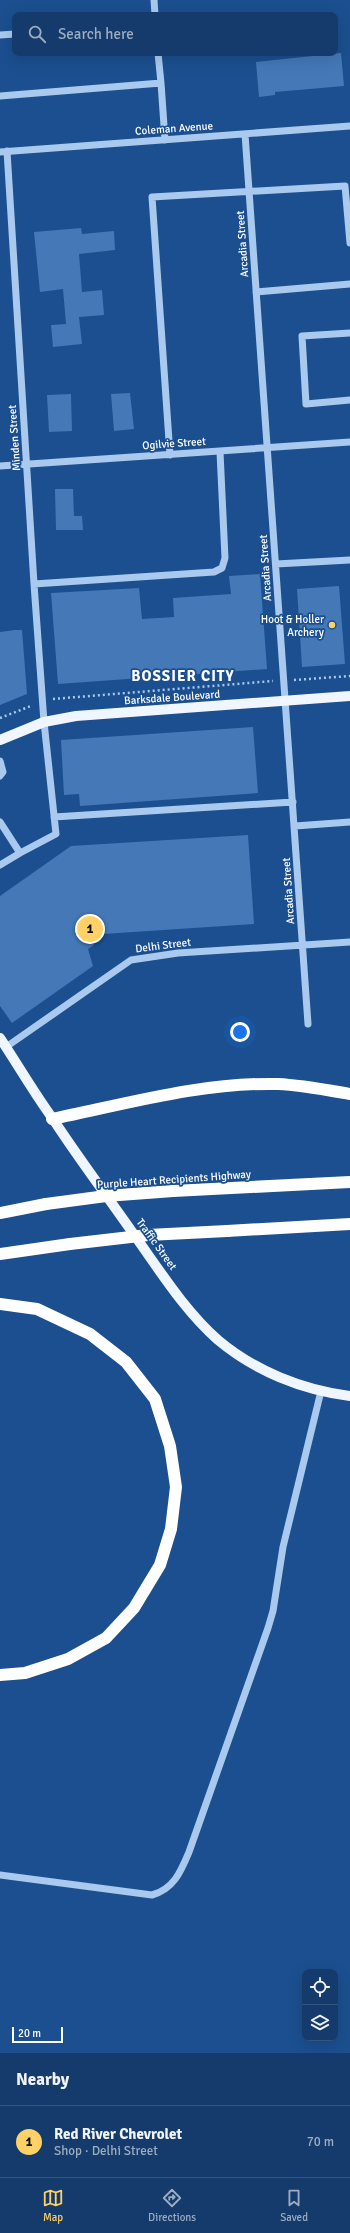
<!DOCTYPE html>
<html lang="en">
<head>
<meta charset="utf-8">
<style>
	body { margin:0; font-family:Signika,sans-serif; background:#1d4271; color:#f1f3f6 }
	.controls { position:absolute; right:12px; bottom:12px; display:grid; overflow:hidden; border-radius:8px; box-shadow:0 4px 16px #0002 }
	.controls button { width:36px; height:36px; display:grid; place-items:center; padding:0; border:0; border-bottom:1px solid #33557e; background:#143b6b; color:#f1f3f6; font:20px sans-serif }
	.scale { position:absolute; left:12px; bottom:10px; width:51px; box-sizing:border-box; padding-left:4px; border:2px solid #fff; border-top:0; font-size:11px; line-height:14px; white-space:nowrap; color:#fff; -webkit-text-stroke:3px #1b4f8f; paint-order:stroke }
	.you { position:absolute; left:240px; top:1032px; width:14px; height:14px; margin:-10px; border:3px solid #fff; border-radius:50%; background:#1a73e8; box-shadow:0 0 0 6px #1a73e833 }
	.badge { display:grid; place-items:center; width:26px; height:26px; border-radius:50%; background:#ffd166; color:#111; font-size:13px; font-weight:700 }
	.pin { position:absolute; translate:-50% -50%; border:2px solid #fff; box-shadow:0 1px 4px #0006 }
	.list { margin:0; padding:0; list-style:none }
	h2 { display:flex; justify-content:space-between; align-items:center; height:52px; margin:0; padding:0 16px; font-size:17px }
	h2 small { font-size:13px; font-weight:400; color:#9dadc1 }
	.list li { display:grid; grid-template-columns:26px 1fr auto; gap:12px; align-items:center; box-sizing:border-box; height:72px; padding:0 16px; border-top:1px solid #33557e }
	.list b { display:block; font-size:15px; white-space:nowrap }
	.list p { margin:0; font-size:13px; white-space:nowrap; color:#9dadc1 }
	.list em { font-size:13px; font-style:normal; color:#9dadc1 }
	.icon { flex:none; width:22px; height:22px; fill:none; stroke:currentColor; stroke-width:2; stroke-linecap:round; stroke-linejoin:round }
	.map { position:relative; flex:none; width:350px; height:2053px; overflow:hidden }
	.search { position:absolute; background:#143b6b; box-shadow:0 4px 16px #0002; left:12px; right:12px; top:12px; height:44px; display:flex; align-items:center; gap:10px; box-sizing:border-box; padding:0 14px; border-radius:8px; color:#9dadc1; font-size:15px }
	.sheet { height:124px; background:#143b6b }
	nav { display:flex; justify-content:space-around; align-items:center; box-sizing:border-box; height:56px; border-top:1px solid #33557e; background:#143b6b; font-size:11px; color:#9dadc1 }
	nav a { display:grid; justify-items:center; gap:2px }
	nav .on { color:#ffd166 }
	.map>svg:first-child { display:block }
	.building { fill:#4478b7 }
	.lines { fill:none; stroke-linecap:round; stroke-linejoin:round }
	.path { stroke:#a9c9ee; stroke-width:2.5; stroke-dasharray:2 3; stroke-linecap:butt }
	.minor { stroke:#a9c9ee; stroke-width:7 }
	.major { stroke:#f0f6ff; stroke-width:10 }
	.highway { stroke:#fff; stroke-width:12 }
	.highway-bridge { stroke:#fff; stroke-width:12 }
	.poi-dot { fill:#ffd166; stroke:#1b4f8f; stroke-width:1.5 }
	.labels { text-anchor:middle; stroke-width:3.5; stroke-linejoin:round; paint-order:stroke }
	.street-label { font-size:11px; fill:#fff; stroke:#1b4f8f }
	.poi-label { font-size:11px; fill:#fff; stroke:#1b4f8f; text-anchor:end }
	.district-label { font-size:15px; font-weight:bold; letter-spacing:1px; fill:#fff; stroke:#1b4f8f }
</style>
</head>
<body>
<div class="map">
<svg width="350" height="2053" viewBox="0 0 350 2053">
	<rect width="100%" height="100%" fill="#1b4f8f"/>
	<path class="building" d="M341,53L344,86L275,92V95L259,97L256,62Z
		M81,228L82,234L114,231L115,250L79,254L82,292L102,290L104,315L79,317L82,344L53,347L51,325L66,324L63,289L40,292L34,232Z
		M130,393L134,429L114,431L111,394Z
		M71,394L72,431L49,432L47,395Z
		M55,489H73L74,516H82L83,530H56Z
		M260,574L267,669L58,684L51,593L139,588L142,619L174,617L173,598L231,594L229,576Z
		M339,586L345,664L302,667L297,589Z
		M15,630H22L27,694L0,705V632Z
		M253,727L258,793L80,806L79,794L64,795L61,740Z
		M248,835L254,924L88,935L94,945L88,949L93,966L12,1023L0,1006V896L71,846Z"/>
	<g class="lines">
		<path class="path" d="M294,680L350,676
			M53,699L273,681
			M0,718L31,706"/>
		<path class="minor" d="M154,0L155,15
			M0,35L15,34
			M158,53L161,83
			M0,96L161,83L165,140
			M245,134L308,1024
			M7,151L34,584L44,722L56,834L20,853
			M0,152L350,126
			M256,292L350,284
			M350,333L302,336L306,404L350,400
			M170,455L152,197L345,186L350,243
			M0,466L350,442
			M276,564L350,560
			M34,584L214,572L222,568L225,558L220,452
			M0,761L3,772L0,776
			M54,817L293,802
			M0,822L20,853L0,865
			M295,826L350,822
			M6,1047L131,960L178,953L350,942
			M0,1875L152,1895C174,1889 181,1871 189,1852L268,1628L273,1611L283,1547L321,1391"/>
		<path class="major" d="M0,740L44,722L76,716L350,696
			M0,1038C18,1065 34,1093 53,1119C79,1159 108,1197 135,1236C160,1271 185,1311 218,1340C255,1371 302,1390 350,1396"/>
		<path class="highway" d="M52,1119C126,1104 202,1082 278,1084C301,1085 327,1090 350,1094
			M173,1191L350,1182
			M0,1213L46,1204
			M227,1231L350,1224
			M0,1254L70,1244
			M0,1304L37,1309L90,1334L126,1362L155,1399L170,1446L176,1487L171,1529L160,1565L134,1608L106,1638L68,1659L25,1673L0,1675"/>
		<path class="highway-bridge" d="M46,1204L106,1196L173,1191
			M70,1244L148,1235L227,1231"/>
	</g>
	<circle class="poi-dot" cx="332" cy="625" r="4"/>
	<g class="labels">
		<g class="street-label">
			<text transform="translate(174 128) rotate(-4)" y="4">Coleman Avenue</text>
			<text transform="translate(242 244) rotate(-94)" y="4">Arcadia Street</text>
			<text transform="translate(14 438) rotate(-94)" y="4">Minden Street</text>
			<text transform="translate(174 443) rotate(-4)" y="4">Ogilvie Street</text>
			<text transform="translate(265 568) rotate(-94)" y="4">Arcadia Street</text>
			<text transform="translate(172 697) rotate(-4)" y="4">Barksdale Boulevard</text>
			<text transform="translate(288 891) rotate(-94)" y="4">Arcadia Street</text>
			<text transform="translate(163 945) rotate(-7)" y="4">Delhi Street</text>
			<text transform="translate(174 1179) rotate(-4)" y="4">Purple Heart Recipients Highway</text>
			<text transform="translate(157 1244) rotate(54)" y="4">Traffic Street</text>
		</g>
		<g class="poi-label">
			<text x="324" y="623">Hoot &amp; Holler<tspan x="324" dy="13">Archery</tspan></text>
		</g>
		<g class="district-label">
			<text x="183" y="681">BOSSIER CITY</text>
		</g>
	</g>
</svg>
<div class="controls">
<button><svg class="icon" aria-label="locate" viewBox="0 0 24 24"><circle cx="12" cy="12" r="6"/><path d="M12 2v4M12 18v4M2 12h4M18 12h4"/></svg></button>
<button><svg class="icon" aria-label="layers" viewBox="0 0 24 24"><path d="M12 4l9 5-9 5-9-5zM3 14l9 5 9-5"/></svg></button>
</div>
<div class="scale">20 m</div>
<div class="you"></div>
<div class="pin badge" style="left:90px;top:929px">1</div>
<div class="search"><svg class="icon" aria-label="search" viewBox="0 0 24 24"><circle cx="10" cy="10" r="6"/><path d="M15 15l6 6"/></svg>Search here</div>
</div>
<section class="sheet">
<h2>Nearby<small></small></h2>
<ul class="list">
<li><span class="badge">1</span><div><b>Red River Chevrolet</b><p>Shop · Delhi Street</p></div><em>70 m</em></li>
</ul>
</section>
<nav>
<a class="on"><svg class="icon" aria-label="map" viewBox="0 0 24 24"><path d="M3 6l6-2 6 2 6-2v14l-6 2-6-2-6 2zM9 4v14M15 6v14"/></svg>Map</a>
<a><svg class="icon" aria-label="directions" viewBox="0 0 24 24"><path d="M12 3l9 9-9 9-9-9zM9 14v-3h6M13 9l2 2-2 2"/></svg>Directions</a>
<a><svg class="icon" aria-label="saved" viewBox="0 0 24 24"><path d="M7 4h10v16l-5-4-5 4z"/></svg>Saved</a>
</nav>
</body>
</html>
